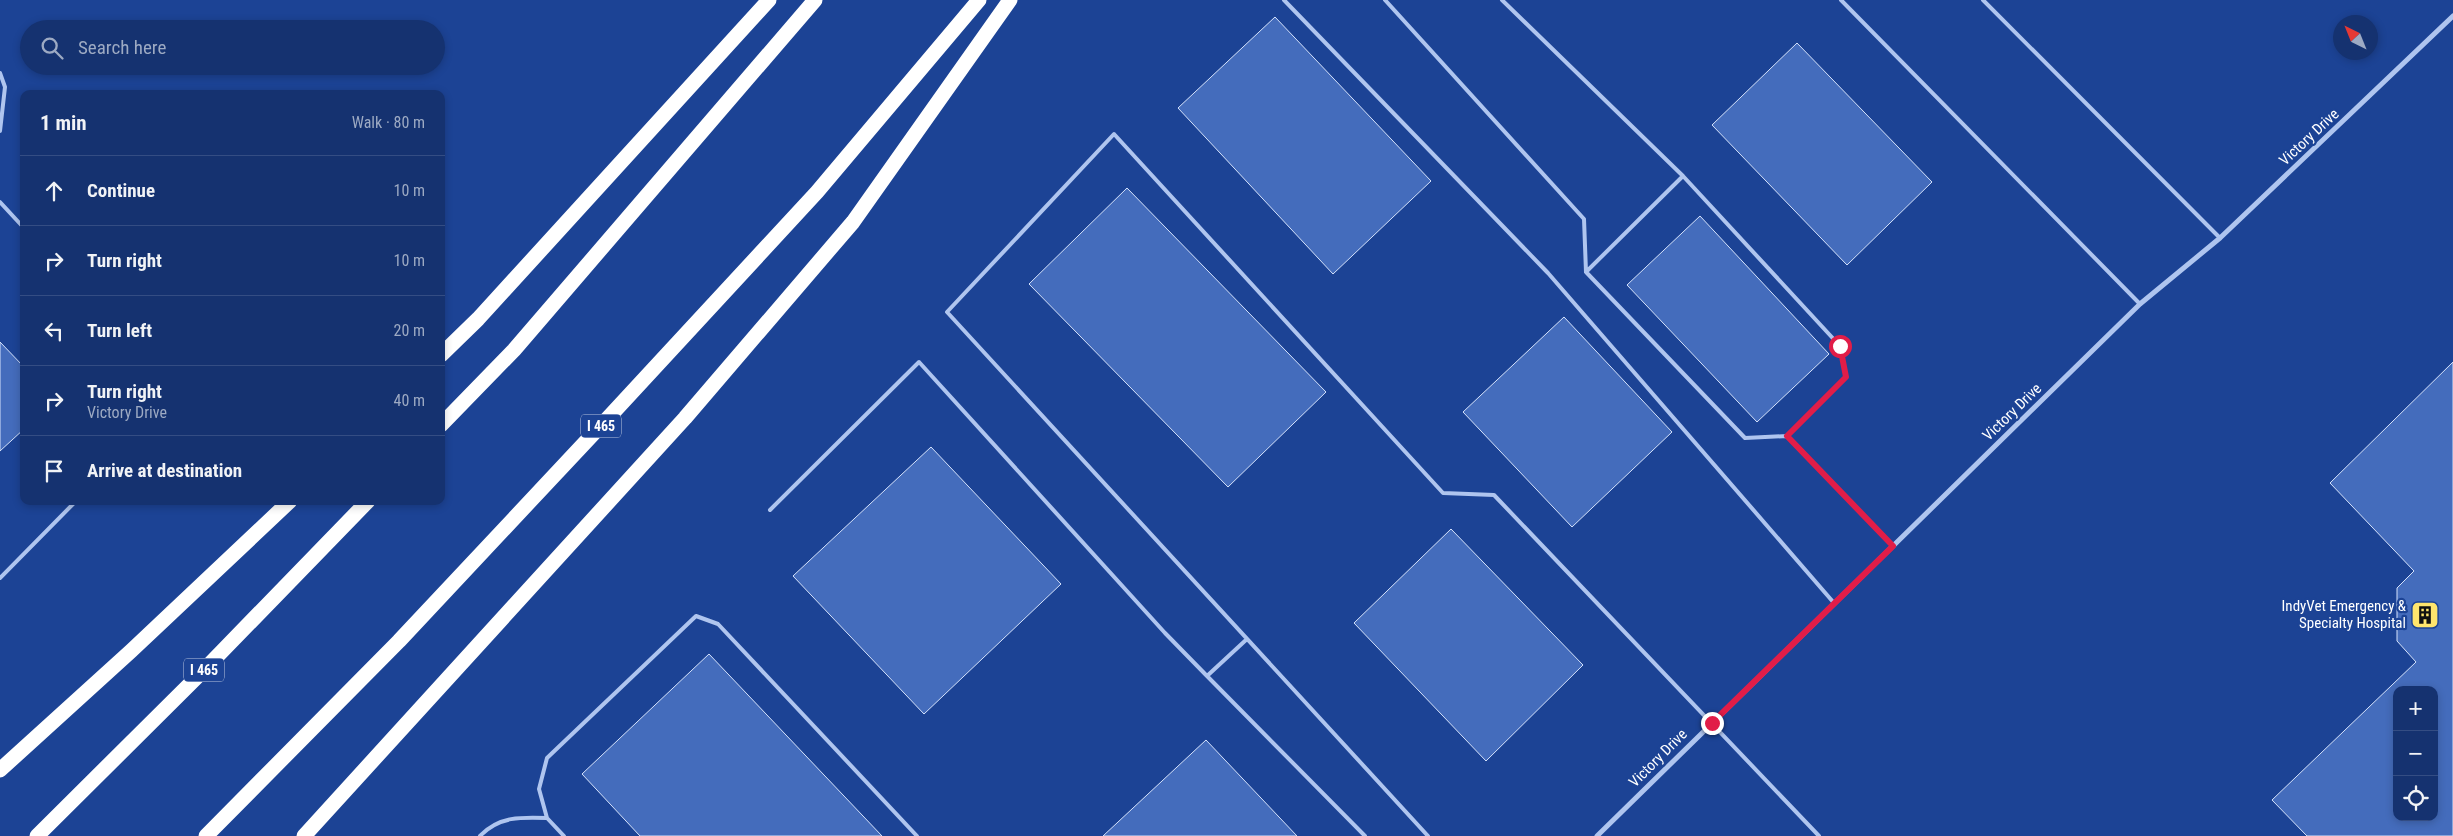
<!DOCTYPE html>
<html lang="en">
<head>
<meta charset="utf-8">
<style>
	body { margin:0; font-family:"Roboto Condensed",sans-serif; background:#223e78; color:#f1f3f6 }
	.controls { position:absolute; right:15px; bottom:15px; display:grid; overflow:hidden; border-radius:10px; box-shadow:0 2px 8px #0003 }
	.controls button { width:45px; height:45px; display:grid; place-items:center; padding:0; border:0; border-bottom:1px solid #344d83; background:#153270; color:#f1f3f6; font:25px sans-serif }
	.compass { position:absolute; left:2333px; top:15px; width:45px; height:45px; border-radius:50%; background:#153270; box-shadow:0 2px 8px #0003; rotate:317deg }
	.stop { position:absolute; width:15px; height:15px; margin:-11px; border:4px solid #e11d48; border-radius:50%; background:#fff }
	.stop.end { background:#e11d48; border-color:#fff; box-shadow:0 1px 5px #0008 }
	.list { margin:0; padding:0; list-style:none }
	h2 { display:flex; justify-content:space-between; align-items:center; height:65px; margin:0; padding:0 20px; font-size:21px }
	h2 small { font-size:16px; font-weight:400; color:#9daac3 }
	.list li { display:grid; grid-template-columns:32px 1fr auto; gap:15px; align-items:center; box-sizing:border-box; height:70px; padding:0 20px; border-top:1px solid #344d83 }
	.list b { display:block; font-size:19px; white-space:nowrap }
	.list p { margin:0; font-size:16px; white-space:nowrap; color:#9daac3 }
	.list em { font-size:16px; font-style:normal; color:#9daac3 }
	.icon { flex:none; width:28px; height:28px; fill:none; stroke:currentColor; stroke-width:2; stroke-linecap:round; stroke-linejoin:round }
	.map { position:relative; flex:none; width:2453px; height:836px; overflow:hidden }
	.search { position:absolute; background:#153270; box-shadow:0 2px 8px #0003; left:20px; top:20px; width:425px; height:55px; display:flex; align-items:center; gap:12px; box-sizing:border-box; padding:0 18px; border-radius:28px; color:#9daac3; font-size:19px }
	.panel { position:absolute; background:#153270; box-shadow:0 2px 8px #0003; left:20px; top:90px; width:425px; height:415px; border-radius:10px }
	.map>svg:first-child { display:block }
	.building { fill:#446cbc; stroke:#d5e2fb; fill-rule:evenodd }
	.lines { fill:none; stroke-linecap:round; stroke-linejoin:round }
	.service { stroke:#afc5ef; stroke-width:4 }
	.minor { stroke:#afc5ef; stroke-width:5 }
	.motorway { stroke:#fff; stroke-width:15 }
	.route { stroke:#e11d48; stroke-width:6 }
	.labels { text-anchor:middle; stroke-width:4.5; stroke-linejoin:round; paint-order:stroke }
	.shield { fill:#1c4395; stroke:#bbc7df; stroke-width:1 }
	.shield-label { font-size:14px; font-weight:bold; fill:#fff }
	.street-label { font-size:15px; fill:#fff; stroke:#1c4395 }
	.poi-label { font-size:15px; fill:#fff; stroke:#1c4395; text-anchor:end }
</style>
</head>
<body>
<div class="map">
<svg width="2453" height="836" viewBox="0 0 2453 836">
	<rect width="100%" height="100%" fill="#1c4395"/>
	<path class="building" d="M1275,17L1431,181L1333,274L1178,108Z
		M1797,43L1932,182L1847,265L1712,125Z
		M1127,188L1326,392L1228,487L1029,284Z
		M1700,216L1829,354L1757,422L1627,285Z
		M1564,317L1672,432L1572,527L1463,412Z
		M0,342L24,367V429L0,451Z
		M2453,362V836H2307L2272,800L2416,662L2397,641V588L2414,571L2330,483ZM2397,690H2434V817H2397Z
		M931,447L1061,584L924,714L793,576Z
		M1451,529L1583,665L1486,761L1354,623Z
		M709,654L882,836H640L582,774Z
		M1206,740L1297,836H1103Z"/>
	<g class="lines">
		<path class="service" d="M1284,0L1548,273L1834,603
			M1385,0L1584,219L1586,272
			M1502,0L1683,176
			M1841,0L2140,304
			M1983,0L2220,238
			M0,73L5,87L0,131
			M0,202L24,228
			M1787,436L1846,377L1840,346L1683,176L1586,272L1745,438L1787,436L1893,546
			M770,510L919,362L1165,633L1207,676
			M0,578L76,501
			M1247,639L1207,676L1365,836
			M547,818L539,789L547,758L696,616L718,624L917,836
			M480,836C499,816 522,817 547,818L564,836
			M1428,836L947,312L1114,134L1443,493L1494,495L1819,836"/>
		<path class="minor" d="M1597,836L2140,304L2220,238L2453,16"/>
		<path class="motorway" d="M441,355L478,319L769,0
			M441,425L514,350L815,0
			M0,770L131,651L290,501
			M37,836L200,674L368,501
			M206,836L399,641L609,417L817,192L979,0
			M304,836L685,418L853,222L1010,0"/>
	</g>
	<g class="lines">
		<path class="route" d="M1712,723L1893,546L1787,436L1846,377L1840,346"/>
	</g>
	<defs>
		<symbol id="building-square" viewBox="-11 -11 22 22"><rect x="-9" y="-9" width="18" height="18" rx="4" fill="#ffe56d" stroke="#1c4395"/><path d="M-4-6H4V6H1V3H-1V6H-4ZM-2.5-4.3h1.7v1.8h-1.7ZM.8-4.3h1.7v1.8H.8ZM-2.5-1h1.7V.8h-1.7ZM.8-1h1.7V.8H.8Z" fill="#111"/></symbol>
	</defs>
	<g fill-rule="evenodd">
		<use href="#building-square" x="2409" y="599" width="32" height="32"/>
	</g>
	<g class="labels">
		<g class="shield">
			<rect x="581" y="414.5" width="40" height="23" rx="4"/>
			<rect x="184" y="658.5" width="40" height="23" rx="4"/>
		</g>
		<g class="shield-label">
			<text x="601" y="431">I 465</text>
			<text x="204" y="675">I 465</text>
		</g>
		<g class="street-label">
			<text transform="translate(2309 137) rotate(-43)" y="5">Victory Drive</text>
			<text transform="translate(2012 412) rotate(-44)" y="5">Victory Drive</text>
			<text transform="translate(1658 758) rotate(-45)" y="5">Victory Drive</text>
		</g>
		<g class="poi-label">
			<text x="2406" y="611">IndyVet Emergency &amp;<tspan x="2406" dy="17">Specialty Hospital</tspan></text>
		</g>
	</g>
</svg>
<div class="controls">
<button>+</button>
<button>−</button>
<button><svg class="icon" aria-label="locate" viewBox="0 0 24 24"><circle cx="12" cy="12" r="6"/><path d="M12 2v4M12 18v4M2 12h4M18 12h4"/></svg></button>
</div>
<svg class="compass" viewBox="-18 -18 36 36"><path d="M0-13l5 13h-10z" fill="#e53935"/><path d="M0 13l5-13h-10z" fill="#9daac3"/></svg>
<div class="stop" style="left:1840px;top:346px"></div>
<div class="stop end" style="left:1712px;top:723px"></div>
<div class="search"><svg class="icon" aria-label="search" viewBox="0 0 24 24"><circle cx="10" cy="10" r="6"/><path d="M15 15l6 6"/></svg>Search here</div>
<section class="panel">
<h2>1 min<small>Walk · 80 m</small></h2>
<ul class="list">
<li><svg class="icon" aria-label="ahead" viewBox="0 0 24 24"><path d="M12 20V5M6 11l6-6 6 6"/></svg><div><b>Continue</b></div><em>10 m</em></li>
<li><svg class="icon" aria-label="right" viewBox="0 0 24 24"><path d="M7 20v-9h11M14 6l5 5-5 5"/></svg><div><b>Turn right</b></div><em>10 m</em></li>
<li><svg class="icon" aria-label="left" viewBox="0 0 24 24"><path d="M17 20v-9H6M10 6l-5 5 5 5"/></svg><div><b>Turn left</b></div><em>20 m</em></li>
<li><svg class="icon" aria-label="right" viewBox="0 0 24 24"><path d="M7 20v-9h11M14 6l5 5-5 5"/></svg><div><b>Turn right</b><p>Victory Drive</p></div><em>40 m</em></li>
<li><svg class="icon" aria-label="arrive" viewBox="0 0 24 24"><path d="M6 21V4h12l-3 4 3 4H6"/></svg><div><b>Arrive at destination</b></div></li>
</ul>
</section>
</div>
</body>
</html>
